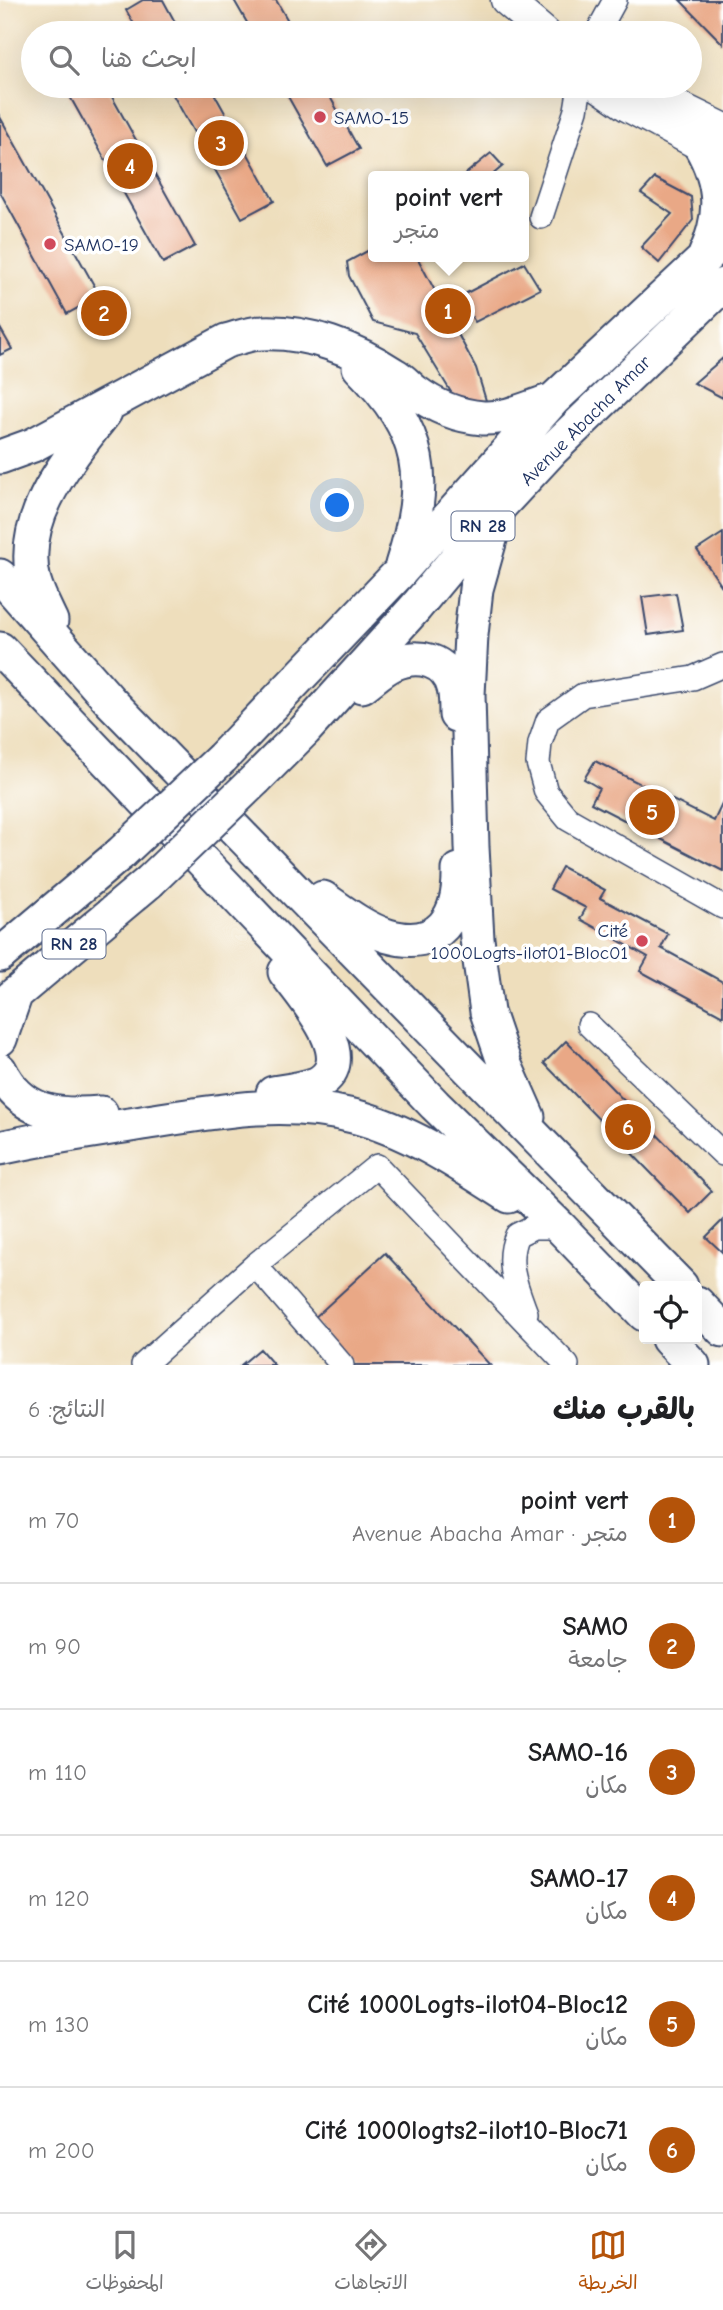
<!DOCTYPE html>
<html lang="ar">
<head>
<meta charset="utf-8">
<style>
	body { margin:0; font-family:"Comic Neue","Playpen Sans Arabic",sans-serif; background:#f2f2f2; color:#202124; direction:rtl }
	.controls { position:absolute; right:21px; bottom:21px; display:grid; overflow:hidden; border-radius:7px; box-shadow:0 7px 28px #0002 }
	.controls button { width:63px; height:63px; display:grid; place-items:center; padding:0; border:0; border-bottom:2px solid #e0e0e0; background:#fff; color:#202124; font:35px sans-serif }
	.you { position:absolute; left:338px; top:506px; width:24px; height:24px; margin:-18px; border:5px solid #fff; border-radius:50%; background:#1a73e8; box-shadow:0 0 0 10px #1a73e833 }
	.badge { display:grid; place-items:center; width:46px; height:46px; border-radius:50%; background:#b45309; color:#fff; font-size:23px; font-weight:700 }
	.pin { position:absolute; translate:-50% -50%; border:4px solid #fff; box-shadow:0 2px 7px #0006 }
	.popup { position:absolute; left:368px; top:171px; width:161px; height:91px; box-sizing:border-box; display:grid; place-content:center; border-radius:7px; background:#fff; filter:drop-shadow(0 2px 5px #0005); font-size:23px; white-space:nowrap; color:#757577 }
	.popup b { font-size:26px; color:#202124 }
	.popup::after { content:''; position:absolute; left:50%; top:100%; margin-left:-14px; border:14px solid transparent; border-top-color:#fff }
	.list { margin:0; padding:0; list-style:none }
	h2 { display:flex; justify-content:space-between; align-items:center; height:91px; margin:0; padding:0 28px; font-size:30px }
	h2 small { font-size:23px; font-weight:400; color:#757577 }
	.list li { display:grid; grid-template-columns:46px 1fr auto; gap:21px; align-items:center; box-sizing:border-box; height:126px; padding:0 28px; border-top:2px solid #e0e0e0 }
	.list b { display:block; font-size:26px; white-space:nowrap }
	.list p { margin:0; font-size:23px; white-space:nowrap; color:#757577 }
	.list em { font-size:23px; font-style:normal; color:#757577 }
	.icon { flex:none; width:38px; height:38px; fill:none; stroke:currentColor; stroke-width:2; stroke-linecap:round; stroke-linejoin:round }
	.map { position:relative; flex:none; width:723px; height:1365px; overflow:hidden; direction:ltr }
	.search { position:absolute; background:#fff; box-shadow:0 7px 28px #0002; left:21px; right:21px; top:21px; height:77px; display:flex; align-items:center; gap:18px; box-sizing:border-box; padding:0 24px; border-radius:38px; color:#757577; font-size:26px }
	.sheet { height:847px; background:#fff }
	nav { display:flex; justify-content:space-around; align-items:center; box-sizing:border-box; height:98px; border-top:2px solid #e0e0e0; background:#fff; font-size:19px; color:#757577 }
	nav a { display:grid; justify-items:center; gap:4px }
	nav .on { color:#b45309 }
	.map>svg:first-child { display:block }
	.building { fill:#e9a886 }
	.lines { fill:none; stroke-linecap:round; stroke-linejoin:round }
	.minor-casing { stroke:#3b496c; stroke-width:26 }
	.major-casing { stroke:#3b496c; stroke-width:33 }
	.highway-casing { stroke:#3b496c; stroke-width:37 }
	.minor { stroke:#fff; stroke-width:23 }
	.major { stroke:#fff; stroke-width:30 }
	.highway { stroke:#fff; stroke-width:33 }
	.highway-bridge-casing { stroke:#3b496c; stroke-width:37; stroke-linecap:butt }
	.highway-bridge { stroke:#fff; stroke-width:33 }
	.poi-dot { fill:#d1495b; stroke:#fff; stroke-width:2.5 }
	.labels { text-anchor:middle; stroke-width:7; stroke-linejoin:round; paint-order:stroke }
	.shield { fill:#fff; stroke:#5f6d8e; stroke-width:2 }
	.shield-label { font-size:18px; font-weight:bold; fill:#1b2f5e }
	.poi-label { font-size:19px; fill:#1b2f5e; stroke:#fff; text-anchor:start }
	.street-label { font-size:19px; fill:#1b2f5e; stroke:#fff }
</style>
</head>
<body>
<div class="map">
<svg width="723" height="1365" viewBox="0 0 723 1365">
	<rect width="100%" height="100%" fill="#fff"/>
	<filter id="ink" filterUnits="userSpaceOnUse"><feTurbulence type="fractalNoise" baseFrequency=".0143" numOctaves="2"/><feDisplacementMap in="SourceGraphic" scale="14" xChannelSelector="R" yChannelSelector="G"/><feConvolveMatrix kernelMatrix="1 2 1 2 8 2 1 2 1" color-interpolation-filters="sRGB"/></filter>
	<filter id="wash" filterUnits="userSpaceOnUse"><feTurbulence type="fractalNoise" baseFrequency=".00686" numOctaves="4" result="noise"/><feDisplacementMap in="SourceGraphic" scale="28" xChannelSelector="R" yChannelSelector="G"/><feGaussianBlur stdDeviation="1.57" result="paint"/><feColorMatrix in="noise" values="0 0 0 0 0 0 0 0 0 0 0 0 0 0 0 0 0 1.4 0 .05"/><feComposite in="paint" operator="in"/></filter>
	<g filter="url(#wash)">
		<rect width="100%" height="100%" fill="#eedebc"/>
		<g id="blocks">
			<path class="building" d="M143,0H163L181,33H139L126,10Z
				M234,0H276L295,33H253Z
				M680,0H723V44Z
				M64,86H106L195,246L163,263Z
				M168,86H210L274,201L242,218Z
				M282,86H324L359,149L327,166Z
				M0,117L100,296L67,314L0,192Z
				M491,153L503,166L491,176H463Z
				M655,178L691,197L693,220L659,263L641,247L672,214L641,193Z
				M373,248V257H417L476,368L488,407L454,397L415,333L373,322L349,276L347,262Z
				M524,263L540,289L475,322L459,297Z
				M0,328L12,349L0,355Z
				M723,358V398L694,383Z
				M723,533V588L697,550Z
				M676,593L683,630L648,635L642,597Z
				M595,761L714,821L723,802V871L591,803L599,788L584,779Z
				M562,867L605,890L600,898L668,934L661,948L723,982V1016L640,971L648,957L580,919L586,908L550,889Z
				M566,1041L712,1191L690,1213L544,1063Z
				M723,1220V1253L706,1237Z
				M385,1253L490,1365H354L312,1320Z
				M260,1349L274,1365H241Z"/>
		</g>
	</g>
	<g filter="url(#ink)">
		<use href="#blocks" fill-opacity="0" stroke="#3b496c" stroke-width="2"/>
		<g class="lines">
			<defs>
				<path id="minor" d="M597,33L615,0
					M541,217L576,110L580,86
					M723,665L693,678L583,695L548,720L540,743L538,763L546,792L568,819L723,907
					M589,1025L723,1154
					M255,1265L342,1365
					M526,1313C516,1286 505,1262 517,1235L533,1227H560
					M143,1365L255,1265L377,1166L567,1365"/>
				<path id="major" d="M506,0L545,33
					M598,86L627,106L722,157
					M637,86L723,128"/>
				<path id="highway" d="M700,145C723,185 723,216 704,258
					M359,367C424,432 430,479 402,565
					M0,457L33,445L226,341C238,338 250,333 262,333C308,331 355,349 393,374C401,378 407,385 414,391C434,406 457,416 483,418C506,419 528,408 550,401
					M496,518L476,589L471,635L468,695L472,847L477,939L487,1012L505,1065L528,1117
					M0,576L110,701L681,1286
					M51,621C45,608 38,595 34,581C17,518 70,458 105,412
					M0,649L435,1105L560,1227L644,1314
					M362,686C372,679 382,669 393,664C417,653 447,659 454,688C456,696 456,706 456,715
					M222,758L400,572L553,400L723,241
					M256,779L305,730L416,607L499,507L552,450L723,285
					M323,898C343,912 365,929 388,936C440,951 460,916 459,870
					M0,955L120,854
					M0,1007L149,882
					M0,1039L16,993
					M0,1070C21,1113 57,1117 101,1113
					M273,1093C286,1091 303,1089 316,1084C363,1061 302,996 285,972
					M0,1148C47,1137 94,1131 142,1123C213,1112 282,1098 353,1116C409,1130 461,1165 509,1196
					M697,1303L723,1330
					M668,1339L693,1365"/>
			</defs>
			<use href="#minor" class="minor-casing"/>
			<use href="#major" class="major-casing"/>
			<use href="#highway" class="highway-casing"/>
			<use href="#minor" class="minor"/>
			<use href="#major" class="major"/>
			<use href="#highway" class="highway"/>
			<defs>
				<path id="highway-bridge" d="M120,854L222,758
					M149,882L256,779"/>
			</defs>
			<use href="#highway-bridge" class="highway-bridge-casing"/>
			<use href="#highway-bridge" class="highway-bridge"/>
		</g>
	</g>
	<g class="poi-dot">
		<circle cx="320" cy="117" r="7"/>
		<circle cx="50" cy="244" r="7"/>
		<circle cx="642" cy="941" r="7"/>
	</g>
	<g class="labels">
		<g class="shield">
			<rect x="451.5" y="511.5" width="63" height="29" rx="5"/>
			<rect x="42.5" y="929.5" width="63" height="29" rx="5"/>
		</g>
		<g class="shield-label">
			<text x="483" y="532">RN 28</text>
			<text x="74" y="950">RN 28</text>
		</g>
		<g class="poi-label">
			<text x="334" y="124">SAMO-15</text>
			<text x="64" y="251">SAMO-19</text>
			<text x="628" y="937" text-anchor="end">Cité<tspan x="628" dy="22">1000Logts-ilot01-Bloc01</tspan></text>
		</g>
		<g class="street-label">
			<text transform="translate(585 420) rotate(-45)" y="7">Avenue Abacha Amar</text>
		</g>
	</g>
</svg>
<div class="controls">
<button><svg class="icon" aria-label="locate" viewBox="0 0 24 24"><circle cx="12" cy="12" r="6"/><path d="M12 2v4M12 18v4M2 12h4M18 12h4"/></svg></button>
</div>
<div class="you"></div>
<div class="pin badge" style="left:448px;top:311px">1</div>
<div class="popup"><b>point vert</b>متجر</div>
<div class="pin badge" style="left:104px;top:313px">2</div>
<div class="pin badge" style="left:221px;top:143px">3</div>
<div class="pin badge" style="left:130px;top:166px">4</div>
<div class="pin badge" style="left:652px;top:812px">5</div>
<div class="pin badge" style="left:628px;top:1127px">6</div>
<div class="search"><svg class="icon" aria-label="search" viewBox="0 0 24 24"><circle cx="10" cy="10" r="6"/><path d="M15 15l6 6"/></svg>ابحث هنا</div>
</div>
<section class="sheet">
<h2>بالقرب منك<small>النتائج: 6</small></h2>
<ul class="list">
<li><span class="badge">1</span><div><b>point vert</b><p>متجر · Avenue Abacha Amar</p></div><em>70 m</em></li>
<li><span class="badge">2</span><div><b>SAMO</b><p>جامعة</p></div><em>90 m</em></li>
<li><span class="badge">3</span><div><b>SAMO-16</b><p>مكان</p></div><em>110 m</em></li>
<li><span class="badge">4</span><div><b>SAMO-17</b><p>مكان</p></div><em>120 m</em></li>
<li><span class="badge">5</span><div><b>Cité 1000Logts-ilot04-Bloc12</b><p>مكان</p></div><em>130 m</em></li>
<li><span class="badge">6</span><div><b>Cité 1000logts2-ilot10-Bloc71</b><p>مكان</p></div><em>200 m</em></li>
</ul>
</section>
<nav>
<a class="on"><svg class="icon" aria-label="map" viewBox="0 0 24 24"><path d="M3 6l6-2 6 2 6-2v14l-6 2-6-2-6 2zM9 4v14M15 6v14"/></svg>الخريطة</a>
<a><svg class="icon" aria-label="directions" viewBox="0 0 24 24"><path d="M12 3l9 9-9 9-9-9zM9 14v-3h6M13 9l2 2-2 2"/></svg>الاتجاهات</a>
<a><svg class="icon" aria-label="saved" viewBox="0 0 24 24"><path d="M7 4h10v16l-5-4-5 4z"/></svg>المحفوظات</a>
</nav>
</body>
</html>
